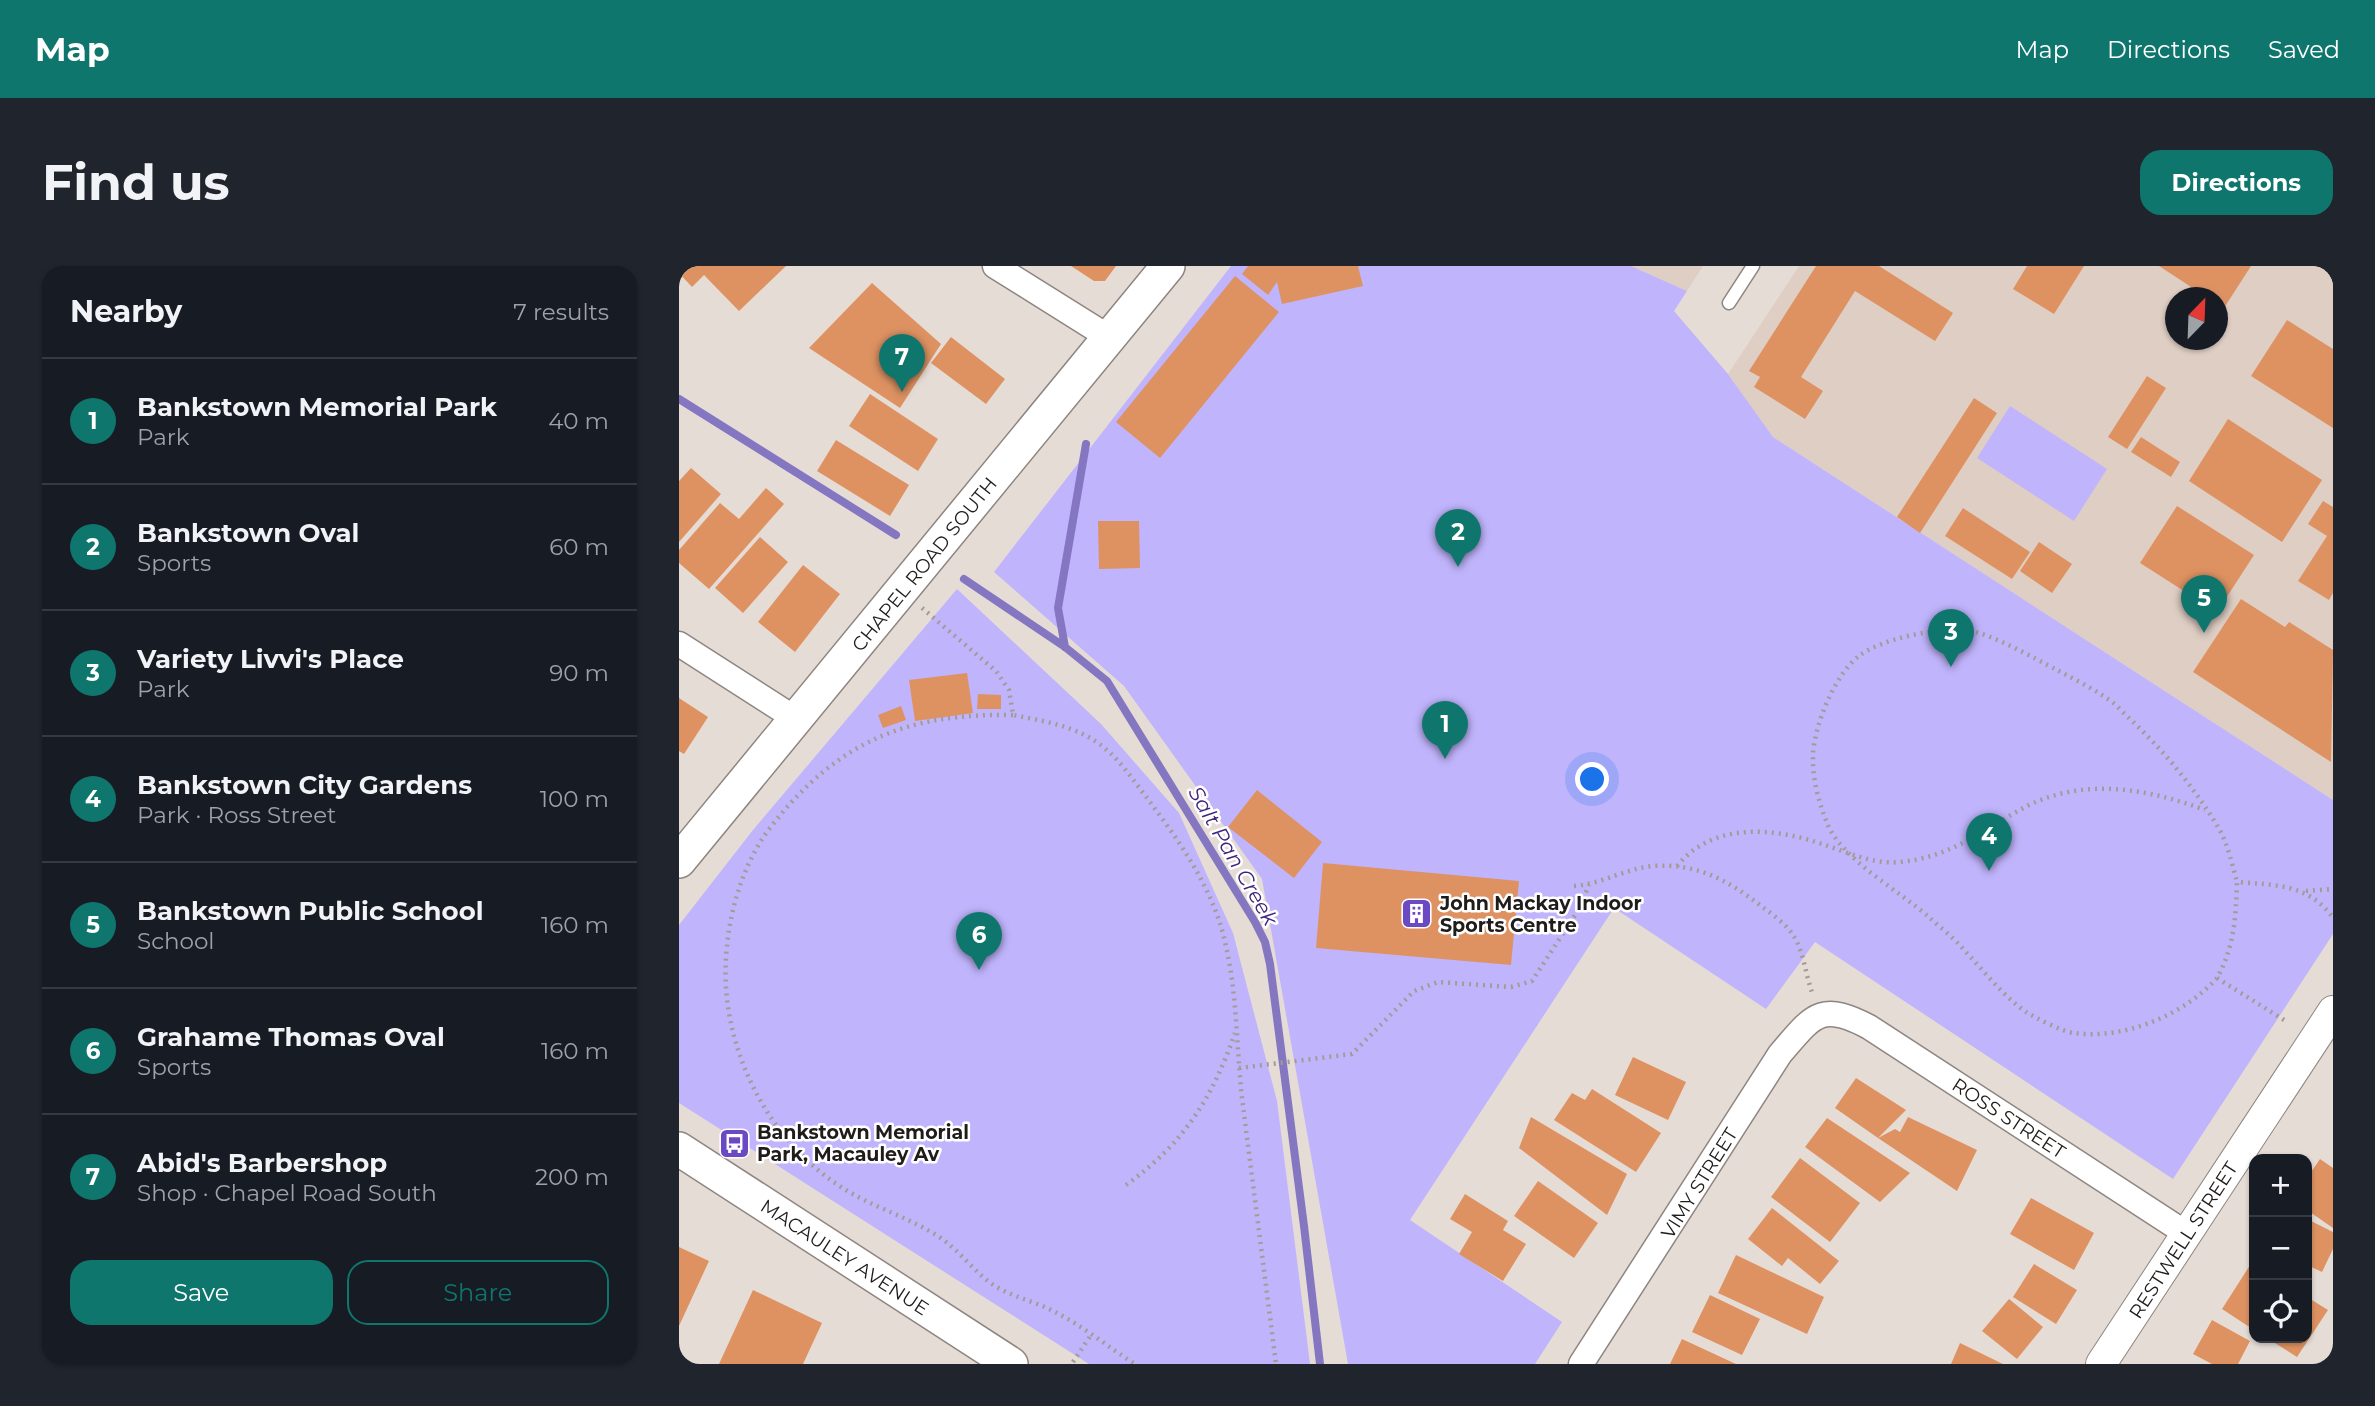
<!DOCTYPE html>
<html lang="en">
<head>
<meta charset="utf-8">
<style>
	body { margin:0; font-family:Montserrat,sans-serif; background:#20242c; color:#f1f3f6 }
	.controls { position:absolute; right:21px; bottom:21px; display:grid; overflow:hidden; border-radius:14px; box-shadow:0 2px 5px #0004 }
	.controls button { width:63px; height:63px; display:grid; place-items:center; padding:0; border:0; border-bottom:2px solid #363941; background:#171b24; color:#f1f3f6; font:35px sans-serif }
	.compass { position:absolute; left:1486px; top:21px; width:63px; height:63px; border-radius:50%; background:#171b24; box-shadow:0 2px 5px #0004; rotate:23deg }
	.you { position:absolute; left:914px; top:514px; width:24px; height:24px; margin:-18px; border:5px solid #fff; border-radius:50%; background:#1a73e8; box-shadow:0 0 0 10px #1a73e833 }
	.badge { display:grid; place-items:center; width:46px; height:46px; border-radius:50%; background:#0f766e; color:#fff; font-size:23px; font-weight:700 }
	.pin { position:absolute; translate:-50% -58px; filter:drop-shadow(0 2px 4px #0008) }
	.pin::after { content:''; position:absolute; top:37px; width:24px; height:21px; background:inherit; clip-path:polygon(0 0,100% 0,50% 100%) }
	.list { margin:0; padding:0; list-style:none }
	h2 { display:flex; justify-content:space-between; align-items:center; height:91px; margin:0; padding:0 28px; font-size:30px }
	h2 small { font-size:23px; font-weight:400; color:#9ea1a6 }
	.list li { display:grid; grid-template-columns:46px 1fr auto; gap:21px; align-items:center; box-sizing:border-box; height:126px; padding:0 28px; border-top:2px solid #363941 }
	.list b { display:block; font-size:26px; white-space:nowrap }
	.list p { margin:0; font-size:23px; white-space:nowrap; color:#9ea1a6 }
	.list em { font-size:23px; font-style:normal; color:#9ea1a6 }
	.actions { display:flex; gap:14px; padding:21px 28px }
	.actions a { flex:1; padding:16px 0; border:2px solid #0f766e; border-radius:21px; text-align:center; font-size:24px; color:#0f766e }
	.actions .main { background:#0f766e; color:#fff }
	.icon { flex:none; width:38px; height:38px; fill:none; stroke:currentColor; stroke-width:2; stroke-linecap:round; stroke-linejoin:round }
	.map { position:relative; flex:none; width:1654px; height:1098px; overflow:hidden; border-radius:21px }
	header { display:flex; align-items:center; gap:42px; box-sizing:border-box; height:98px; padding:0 35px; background:#0f766e; color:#fff }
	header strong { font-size:33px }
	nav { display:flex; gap:38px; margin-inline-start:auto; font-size:24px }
	.intro { display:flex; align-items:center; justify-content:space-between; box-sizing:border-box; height:168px; padding:0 42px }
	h1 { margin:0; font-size:49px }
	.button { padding:18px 32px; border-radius:21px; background:#0f766e; color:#fff; font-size:24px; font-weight:700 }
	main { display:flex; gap:42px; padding:0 42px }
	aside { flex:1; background:#171b24; border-radius:21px; box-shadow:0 2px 5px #0004 }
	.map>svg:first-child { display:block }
	.built { fill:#dfcec4; fill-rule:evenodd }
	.green { fill:#c0b4fc }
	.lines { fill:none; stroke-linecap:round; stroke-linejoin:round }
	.stream { stroke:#8476c1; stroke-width:8 }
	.building { fill:#de9262 }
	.service-casing { stroke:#8e8580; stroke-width:15 }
	.minor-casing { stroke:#8e8580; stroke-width:27 }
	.tertiary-casing { stroke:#8e8580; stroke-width:32 }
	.secondary-casing { stroke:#8e8580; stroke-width:36 }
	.path { stroke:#a39b96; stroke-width:4.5; stroke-dasharray:2 5; stroke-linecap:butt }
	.service { stroke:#fff; stroke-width:12 }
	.minor { stroke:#fff; stroke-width:24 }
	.tertiary { stroke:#fff; stroke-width:30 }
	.secondary { stroke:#fff; stroke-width:33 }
	.labels { text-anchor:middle; stroke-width:5; stroke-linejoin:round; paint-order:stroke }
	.street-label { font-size:19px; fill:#1f1c1a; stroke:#fff }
	.poi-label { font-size:19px; font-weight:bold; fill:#1f1c1a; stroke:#fff; text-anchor:start }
	.water-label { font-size:21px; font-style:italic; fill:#3f247d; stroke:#fff }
</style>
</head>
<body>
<header>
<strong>Map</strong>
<nav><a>Map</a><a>Directions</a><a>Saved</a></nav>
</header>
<div class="intro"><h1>Find us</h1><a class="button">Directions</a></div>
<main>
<aside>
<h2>Nearby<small>7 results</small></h2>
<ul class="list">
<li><span class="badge">1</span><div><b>Bankstown Memorial Park</b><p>Park</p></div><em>40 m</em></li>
<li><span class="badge">2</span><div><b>Bankstown Oval</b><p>Sports</p></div><em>60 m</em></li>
<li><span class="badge">3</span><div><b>Variety Livvi's Place</b><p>Park</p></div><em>90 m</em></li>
<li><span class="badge">4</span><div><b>Bankstown City Gardens</b><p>Park · Ross Street</p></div><em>100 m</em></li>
<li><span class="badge">5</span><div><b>Bankstown Public School</b><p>School</p></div><em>160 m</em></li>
<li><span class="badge">6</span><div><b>Grahame Thomas Oval</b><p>Sports</p></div><em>160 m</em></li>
<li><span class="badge">7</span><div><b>Abid's Barbershop</b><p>Shop · Chapel Road South</p></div><em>200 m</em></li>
</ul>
<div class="actions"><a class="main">Save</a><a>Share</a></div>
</aside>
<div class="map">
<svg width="1654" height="1098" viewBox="0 0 1654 1098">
	<rect width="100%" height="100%" fill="#e6dcd6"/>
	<path class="built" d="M952,0H1024L1008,25Z
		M1120,0H1654V534L1094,171L1049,108ZM1496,32H1538V74H1496Z"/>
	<path class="green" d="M552,0H952L1008,25L995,45L1049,108L1094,171L1654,534V668L1494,913L1136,676L1087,743L935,642L731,954L883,1056L856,1098H669L583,613L445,420L315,306Z
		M1331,140L1428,203L1395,255L1298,192Z
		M278,323L422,458L500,547L554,667L598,835L631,1098H410L0,837V659L74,564Z"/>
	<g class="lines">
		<path class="stream" d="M0,133L217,269
			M285,313L386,381L428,415L576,656L586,676L591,698L625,960L641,1098
			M386,381L379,342L407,178"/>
	</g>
	<path class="building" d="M0,0H107L60,45L25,9L13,21L0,7Z
		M392,0H437L426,15H415Z
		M569,0H679L684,20L603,38L598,16L589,29L563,8Z
		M1137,0H1200L1274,47L1256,75L1176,25L1122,111L1144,125L1126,153L1075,121L1081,111L1070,105Z
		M1348,0H1405L1375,48L1334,23Z
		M1480,0H1572L1545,42L1539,38V32H1529Z
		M556,10L600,46L481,192L437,156Z
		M193,17L262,78L221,142L130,82Z
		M1608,54L1654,83V162L1572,110Z
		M272,71L326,113L307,138L252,97Z
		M1468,110L1487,122L1448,183L1429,171Z
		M191,128L259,173L239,205L170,160Z
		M1295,132L1318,147L1241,267L1218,251Z
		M1549,153L1643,214L1603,276L1510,215Z
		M1462,171L1501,196L1492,211L1452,186Z
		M157,174L230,219L211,250L138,205Z
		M12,202L42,228L0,276V215Z
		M87,222L105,238L30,323L0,297V284L41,237L60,253Z
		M1644,235L1654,241V327L1650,334L1619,315L1648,270L1629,258Z
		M1498,240L1575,289L1538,346L1461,297Z
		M1284,242L1351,286L1333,313L1266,270Z
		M419,255H460L461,302L420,303Z
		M81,271L109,296L64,347L36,322Z
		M1360,276L1393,298L1373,327L1341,305Z
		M124,299L161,328L116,386L79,356Z
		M1562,333L1606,361L1610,356L1654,384L1652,496L1514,406Z
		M288,407L294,447L236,455L230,414Z
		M299,428L322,429V443H298Z
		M0,432L29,451L5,488L0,485Z
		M222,440L227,454L204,462L199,449Z
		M578,524L643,576L615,612L549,561Z
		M644,597L840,615L832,699L637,682Z
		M954,791L1007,816L989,854L936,829Z
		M1177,812L1227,844L1199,872L1216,863L1221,866L1229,851L1298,884L1278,925L1199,872L1156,842Z
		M913,823L982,867L957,906L875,854L893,827L906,834Z
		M852,851L948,908L928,949L840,882Z
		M1148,852L1231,907L1201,936L1126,881Z
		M1121,892L1181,937L1151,976L1092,931Z
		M1641,893L1654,902V962L1628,944V912Z
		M859,915L919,957L895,992L835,950Z
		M786,928L829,955L824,964L847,978L824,1015L780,988L793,966L771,953Z
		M1352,932L1415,967L1395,1004L1331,968Z
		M1093,942L1160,995L1141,1018L1109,992L1103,1000L1069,973Z
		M1628,953L1654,966V983L1643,1006L1628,999Z
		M0,981L30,995L0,1060Z
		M1057,989L1145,1031L1128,1068L1039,1027Z
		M1573,996L1575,997V1064L1543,1043Z
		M1355,998L1398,1024L1377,1058L1334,1031Z
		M74,1024L143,1057L124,1098H40Z
		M1031,1029L1081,1053L1063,1089L1013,1066Z
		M1628,1031L1649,1044L1618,1091L1588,1072H1628Z
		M1330,1033L1364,1061L1338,1093L1303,1065Z
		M1533,1054L1571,1075L1559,1098H1533L1514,1088Z
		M1003,1073L1057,1098H991Z
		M1281,1077L1324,1098H1272Z"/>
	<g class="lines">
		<defs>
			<path id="service" d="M1050,37L1074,0"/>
			<path id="minor" d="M316,0L431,72
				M0,378L117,453
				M902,1098L1101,788C1134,750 1141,735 1190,761L1508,968"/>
			<path id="tertiary" d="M1422,1098L1654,745"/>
			<path id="secondary" d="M0,595L489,0
				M0,883L332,1098"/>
		</defs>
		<use href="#service" class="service-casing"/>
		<use href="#minor" class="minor-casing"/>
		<use href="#tertiary" class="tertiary-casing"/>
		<use href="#secondary" class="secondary-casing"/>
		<path class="path" d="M243,342L317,405L330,424L334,449C364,455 398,460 423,480C440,493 452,511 465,528C498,572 534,621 546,676C559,730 557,785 564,840C575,926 586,1012 597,1098
			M334,449C228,447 160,475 94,558C65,594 50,644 47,691C41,783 91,881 172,927C200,943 230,952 257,969C279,982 293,1004 313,1018C332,1031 356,1035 376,1046C404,1060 429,1081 456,1098
			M998,600C1033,557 1091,561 1140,577C1166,585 1193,599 1222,596C1269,591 1299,568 1337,546C1398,510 1464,521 1526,544
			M895,620C923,618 948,602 974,600C1017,597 1049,614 1082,640C1093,648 1107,658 1114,669C1125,685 1126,708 1133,726
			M1627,625L1654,623
			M1538,712C1505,749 1445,774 1395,767C1384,766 1357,752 1347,746C1323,729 1305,705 1285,684C1275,672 1262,662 1251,652C1222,626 1162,593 1148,557C1140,537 1133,512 1134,489C1135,460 1156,408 1180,390C1203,372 1258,362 1287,364C1309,366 1357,393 1378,404C1395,413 1413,422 1429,433C1437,438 1443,446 1450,452C1484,484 1515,521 1539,561C1549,578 1553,598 1558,616
			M1605,754L1538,712C1555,682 1557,651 1558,616C1597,619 1630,618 1654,652
			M560,802L673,788L735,725L759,716L832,721L853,715L900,643L910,619
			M447,919C504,878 533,833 556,767
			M394,1096L412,1069"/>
		<use href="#service" class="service"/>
		<use href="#minor" class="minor"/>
		<use href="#tertiary" class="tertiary"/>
		<use href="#secondary" class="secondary"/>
	</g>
	<defs>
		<symbol id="building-square" viewBox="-11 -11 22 22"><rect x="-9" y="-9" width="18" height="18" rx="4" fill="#6a49c2" stroke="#fff"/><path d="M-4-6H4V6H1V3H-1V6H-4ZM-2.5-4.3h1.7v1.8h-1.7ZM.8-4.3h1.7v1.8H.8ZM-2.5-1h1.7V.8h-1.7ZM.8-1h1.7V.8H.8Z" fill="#fff"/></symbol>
		<symbol id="bus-square" viewBox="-11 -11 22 22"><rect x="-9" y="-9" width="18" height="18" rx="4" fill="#6a49c2" stroke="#fff"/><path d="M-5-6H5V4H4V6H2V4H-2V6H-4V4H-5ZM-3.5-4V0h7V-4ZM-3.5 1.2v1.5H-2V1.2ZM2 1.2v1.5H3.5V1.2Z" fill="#fff"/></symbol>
	</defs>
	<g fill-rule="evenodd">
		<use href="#building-square" x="720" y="630" width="35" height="35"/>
		<use href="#bus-square" x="38" y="860" width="35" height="35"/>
	</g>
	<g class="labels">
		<g class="street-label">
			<text transform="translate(245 298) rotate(-51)" y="7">CHAPEL ROAD SOUTH</text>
			<text transform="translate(1330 852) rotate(33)" y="7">ROSS STREET</text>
			<text transform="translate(1020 917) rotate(-58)" y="7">VIMY STREET</text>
			<text transform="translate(1504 974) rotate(-57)" y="7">RESTWELL STREET</text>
			<text transform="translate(166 991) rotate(33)" y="7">MACAULEY AVENUE</text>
		</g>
		<g class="poi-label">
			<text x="761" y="644">John Mackay Indoor<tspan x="761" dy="22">Sports Centre</tspan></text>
			<text x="78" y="873">Bankstown Memorial<tspan x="78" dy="22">Park, Macauley Av</tspan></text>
		</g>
		<g class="water-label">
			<text transform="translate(554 590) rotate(60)" y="7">Salt Pan Creek</text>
		</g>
	</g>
</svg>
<div class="controls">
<button>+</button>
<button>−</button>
<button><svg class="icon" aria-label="locate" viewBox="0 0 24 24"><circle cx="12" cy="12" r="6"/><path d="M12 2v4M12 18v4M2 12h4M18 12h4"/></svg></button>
</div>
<svg class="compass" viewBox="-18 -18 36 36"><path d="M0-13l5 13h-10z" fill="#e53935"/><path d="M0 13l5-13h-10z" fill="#9ea1a6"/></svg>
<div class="you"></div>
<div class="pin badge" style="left:766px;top:493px">1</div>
<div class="pin badge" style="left:779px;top:301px">2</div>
<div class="pin badge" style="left:1272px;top:401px">3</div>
<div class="pin badge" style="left:1310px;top:605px">4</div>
<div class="pin badge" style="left:1525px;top:367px">5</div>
<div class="pin badge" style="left:300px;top:704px">6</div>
<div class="pin badge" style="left:223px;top:126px">7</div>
</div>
</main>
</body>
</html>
